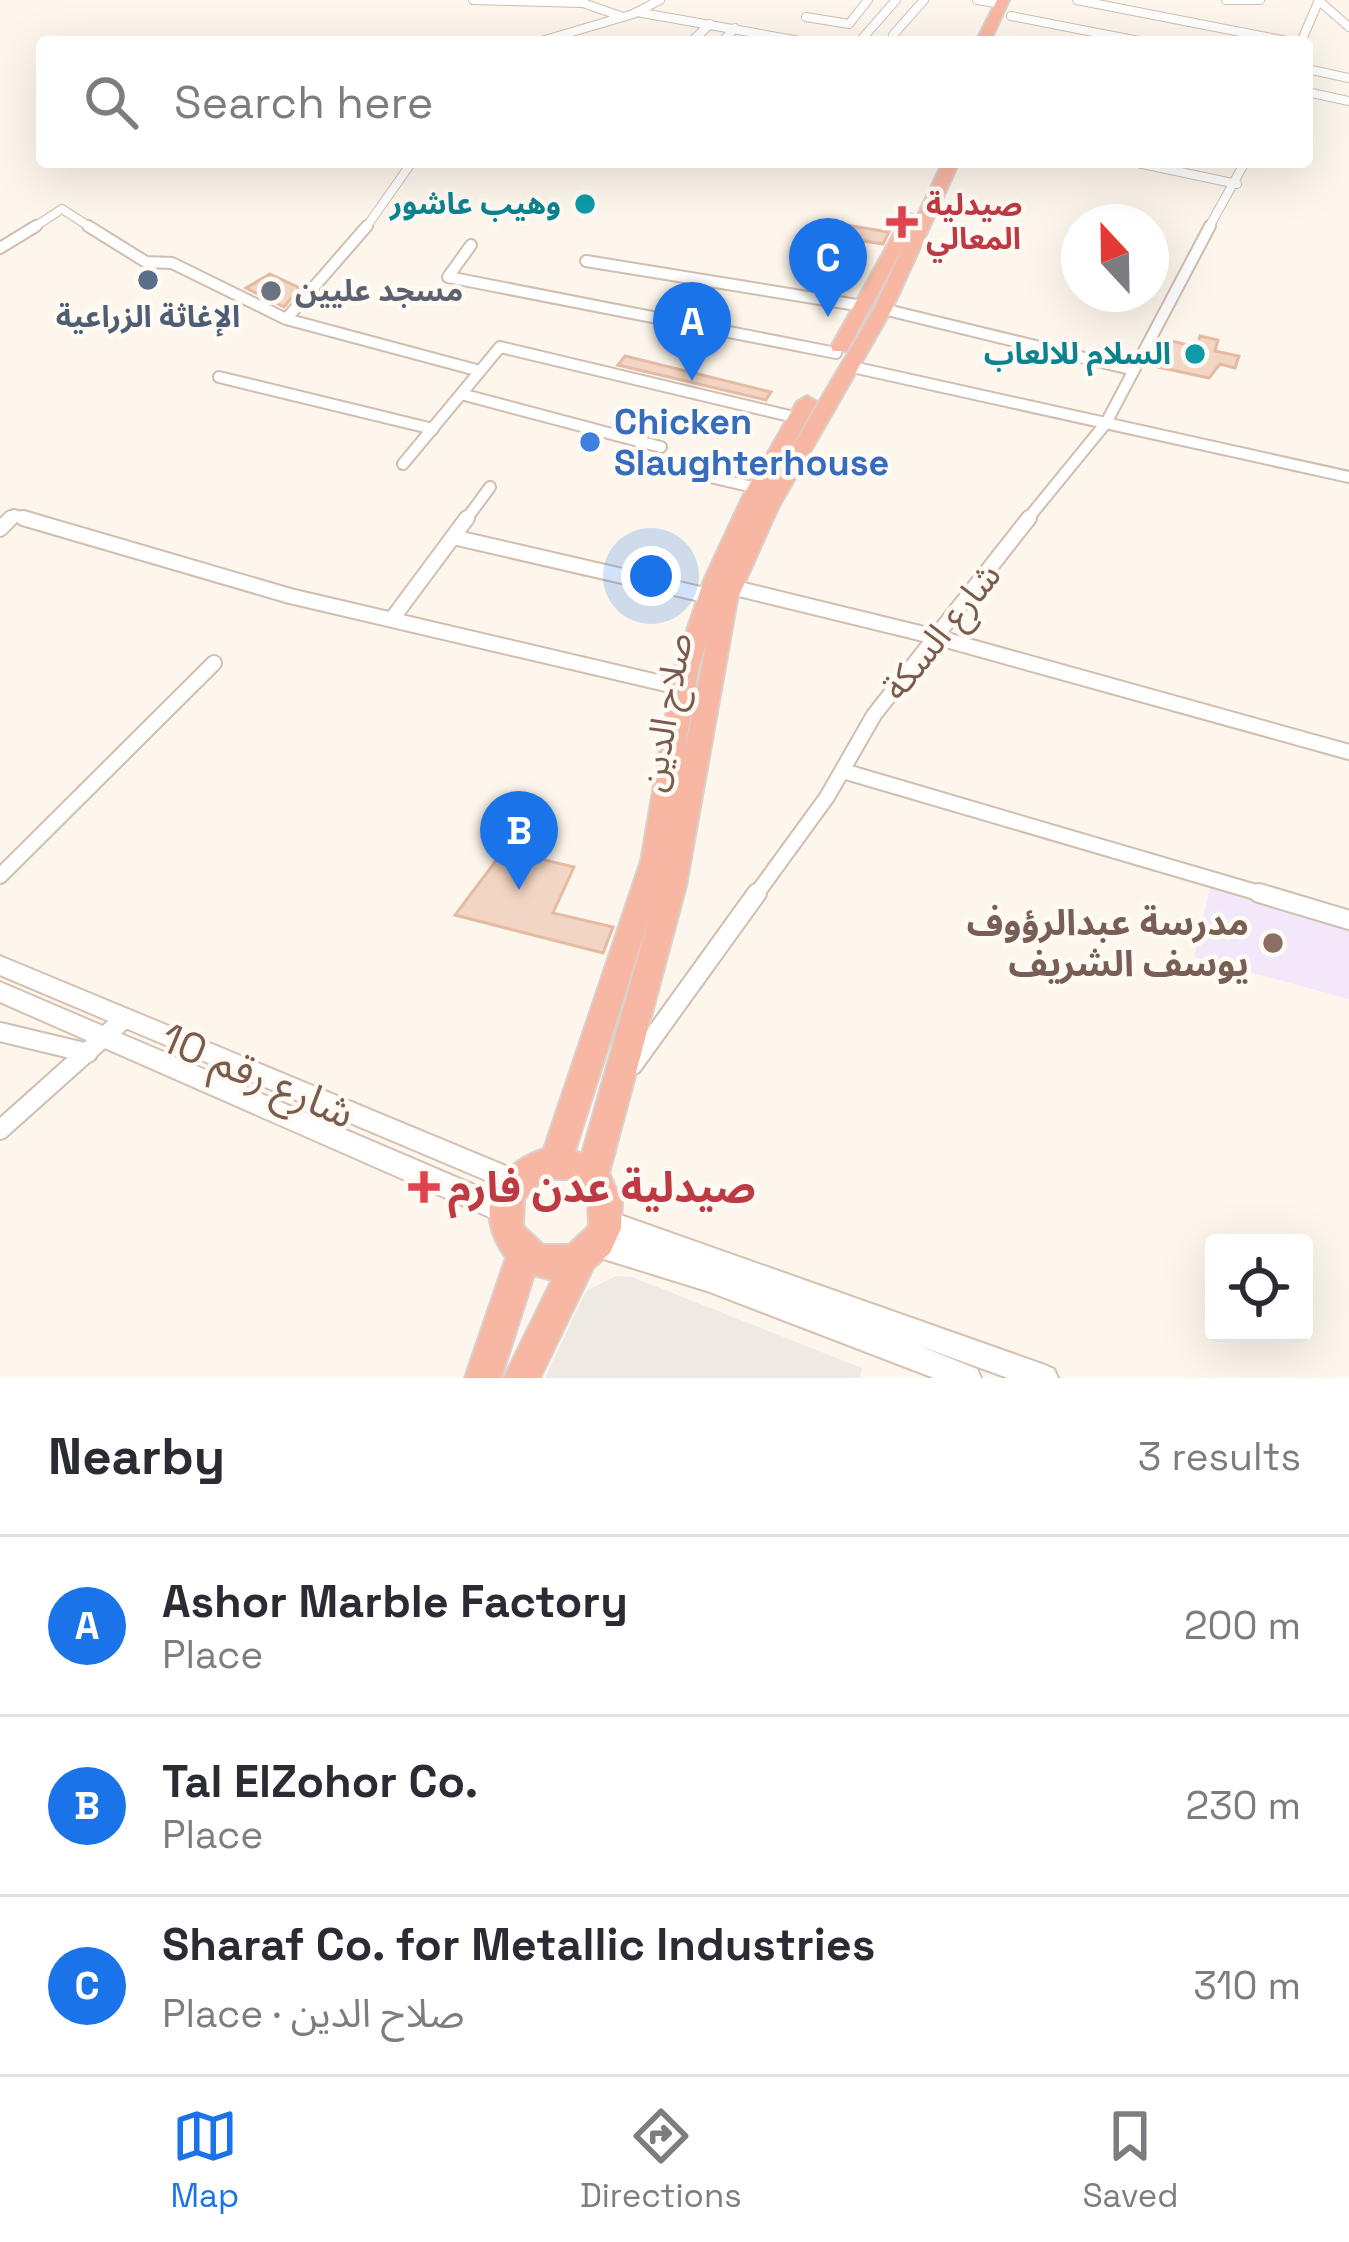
<!DOCTYPE html>
<html lang="en">
<head>
<meta charset="utf-8">
<style>
	body { margin:0; font-family:"Space Grotesk","Noto Sans Arabic",sans-serif; background:#f7f7f7; color:#2b2b33 }
	.controls { position:absolute; right:36px; bottom:36px; display:grid; overflow:hidden; border-radius:12px; box-shadow:0 12px 48px #0002 }
	.controls button { width:108px; height:108px; display:grid; place-items:center; padding:0; border:0; border-bottom:3px solid #e1e1e2; background:#fff; color:#2b2b33; font:60px sans-serif }
	.compass { position:absolute; left:1061px; top:204px; width:108px; height:108px; border-radius:50%; background:#fff; box-shadow:0 12px 48px #0002; rotate:338deg }
	.you { position:absolute; left:651px; top:576px; width:42px; height:42px; margin:-30px; border:9px solid #fff; border-radius:50%; background:#1a73e8; box-shadow:0 0 0 18px #1a73e833 }
	.badge { display:grid; place-items:center; width:78px; height:78px; border-radius:50%; background:#1a73e8; color:#fff; font-size:39px; font-weight:700 }
	.pin { position:absolute; translate:-50% -99px; filter:drop-shadow(0 3px 6px #0008) }
	.pin::after { content:''; position:absolute; top:63px; width:42px; height:36px; background:inherit; clip-path:polygon(0 0,100% 0,50% 100%) }
	.list { margin:0; padding:0; list-style:none }
	h2 { display:flex; justify-content:space-between; align-items:center; height:156px; margin:0; padding:0 48px; font-size:51px }
	h2 small { font-size:39px; font-weight:400; color:#7c7c81 }
	.list li { display:grid; grid-template-columns:78px 1fr auto; gap:36px; align-items:center; box-sizing:border-box; height:180px; padding:0 48px; border-top:3px solid #e1e1e2 }
	.list b { display:block; font-size:45px; white-space:nowrap }
	.list p { margin:0; font-size:39px; white-space:nowrap; color:#7c7c81 }
	.list em { font-size:39px; font-style:normal; color:#7c7c81 }
	.icon { flex:none; width:66px; height:66px; fill:none; stroke:currentColor; stroke-width:2; stroke-linecap:round; stroke-linejoin:round }
	.map { position:relative; flex:none; width:1349px; height:1378px; overflow:hidden }
	.search { position:absolute; background:#fff; box-shadow:0 12px 48px #0002; left:36px; right:36px; top:36px; height:132px; display:flex; align-items:center; gap:30px; box-sizing:border-box; padding:0 42px; border-radius:12px; color:#7c7c81; font-size:45px }
	.sheet { height:696px; background:#fff }
	nav { display:flex; justify-content:space-around; align-items:center; box-sizing:border-box; height:168px; border-top:3px solid #e1e1e2; background:#fff; font-size:33px; color:#7c7c81 }
	nav a { display:grid; justify-items:center; gap:6px }
	nav .on { color:#1a73e8 }
	.map>svg:first-child { display:block }
	.industrial { fill:#efe9e4 }
	.education { fill:#f3e8fa }
	.building { fill:#f3d5c3; stroke:#e6bba3; stroke-width:3 }
	.lines { fill:none; stroke-linecap:round; stroke-linejoin:round }
	.street-far3-casing { stroke:#d1beb0; stroke-width:10 }
	.street-far2-casing { stroke:#d1beb0; stroke-width:14 }
	.street-far1-casing { stroke:#d1beb0; stroke-width:18 }
	.street-casing { stroke:#d1beb0; stroke-width:22 }
	.secondary-casing { stroke:#d6c0b0; stroke-width:4 }
	.highway-casing { stroke:#dad1cd; stroke-width:4 }
	.street-far3 { stroke:#fff; stroke-width:8 }
	.street-far2 { stroke:#fff; stroke-width:10 }
	.street-far1 { stroke:#fff; stroke-width:14 }
	.street { stroke:#fff; stroke-width:18 }
	.secondary { fill:#fff; fill-rule:evenodd }
	.highway { fill:#f7b7a3; fill-rule:evenodd }
	.culture-dot { fill:#0f9aa8; stroke:#fffaf3; stroke-width:4.5 }
	.health-dot { fill:#e0444e; stroke:#fffaf3; stroke-width:4.5 }
	.service-dot { fill:#5c6f8a; stroke:#fffaf3; stroke-width:4.5 }
	.worship-dot { fill:#6b7280; stroke:#fffaf3; stroke-width:4.5 }
	.shop-dot { fill:#3f7fe0; stroke:#fffaf3; stroke-width:4.5 }
	.education-dot { fill:#8d6e63; stroke:#fffaf3; stroke-width:4.5 }
	.labels { text-anchor:middle; stroke-width:9; stroke-linejoin:round; paint-order:stroke }
	.far-culture-label { font-size:30px; font-weight:bold; fill:#0d838f; stroke:#fffaf3; text-anchor:end }
	.far-health-label { font-size:30px; font-weight:bold; fill:#be3a42; stroke:#fffaf3; text-anchor:start }
	.far-worship-label { font-size:30px; font-weight:bold; fill:#5b616d; stroke:#fffaf3; text-anchor:start }
	.far-service-label { font-size:30px; font-weight:bold; fill:#4e5e75; stroke:#fffaf3 }
	.shop-label { font-size:36px; font-weight:bold; fill:#366cbe; stroke:#fffaf3; text-anchor:start }
	.street-label { font-size:36px; fill:#7a5c4d; stroke:#fffaf3 }
	.education-label { font-size:36px; font-weight:bold; fill:#785e54; stroke:#fffaf3; text-anchor:end }
	.near-street-label { font-size:42px; fill:#7a5c4d; stroke:#fffaf3 }
	.near-health-label { font-size:42px; font-weight:bold; fill:#be3a42; stroke:#fffaf3; text-anchor:start }
</style>
</head>
<body>
<div class="map">
<svg width="1349" height="1378" viewBox="0 0 1349 1378">
	<rect width="100%" height="100%" fill="#fdf6ec"/>
	<path class="industrial" d="M616,1276L632,1277L862,1368L860,1378H545L586,1291Z"/>
	<path class="education" d="M1210,887L1349,929V999L1194,957Z"/>
	<path class="building" d="M839,224L889,232L883,244L833,236Z
		M270,274L300,288L284,307L246,288Z
		M1200,336L1218,340L1215,351L1239,356L1235,368L1220,364L1209,378L1157,367L1167,340L1197,347Z
		M625,356L771,392L766,400L618,365Z
		M504,850L574,867L553,913L613,927L603,953L455,915Z"/>
	<g class="lines">
		<defs>
			<path id="street-far3" d="M473,0L583,3L623,17
				M977,0L1002,4
				M1077,0L1292,42
				M1226,0H1260
				M1318,0L1349,27
				M637,12L805,42
				M1011,16L1144,42
				M806,17L849,24L868,0
				M893,35L924,0
				M860,41L896,0
				M538,42L633,14L660,0
				M691,42L710,24
				M722,42L735,28
				M1301,42L1319,0
				M1307,69L1349,78
				M1307,92L1349,101
				M1133,162L1237,184
				M31,229L62,209L93,229
				M365,229L412,162
				M1208,229L1245,162"/>
			<path id="street-far2" d="M88,226L146,262L172,263L286,319L480,371
				M471,245L448,277L836,353
				M0,248L36,226
				M586,261L863,306
				M883,309L1130,369
				M286,319L367,226
				M848,366L1349,477
				M219,377L433,429
				M461,394L661,447
				M403,464L500,347L798,418
				M655,464L757,488
				M8,521L14,515L33,521
				M465,521L490,487
				M1026,521L1106,423L1210,226"/>
			<path id="street-far1" d="M23,518L290,596L683,688
				M0,529L11,518
				M453,537L709,596
				M731,587L932,636L1349,752
				M392,619L467,518
				M843,771L1269,896
				M0,876L214,663
				M755,896L827,797L874,715L1029,518"/>
			<path id="street" d="M1259,893L1349,920
				M0,1032L88,1053
				M633,1065L757,893
				M0,1130L124,1019"/>
			<path id="secondary" d="M0,956L525,1174L529,1182L525,1190L517,1194L509,1190L0,975Z
				M0,982L514,1202L517,1211L514,1220L505,1223L496,1220L0,1002Z
				M606,1210L1045,1365L1054,1369L1058,1378H1008L917,1345L977,1369L981,1378H934L707,1291L594,1256L585,1253L582,1244L585,1235L594,1232L624,1241L597,1231L594,1222L597,1213Z"/>
			<path id="highway" d="M997,0H1009L990,42H976Z
				M943,162H959L892,309L778,508L737,600L686,886L609,1173L622,1203L621,1228L610,1253L593,1268L540,1378H504L552,1280L534,1275L501,1378H465L506,1258C473,1211 492,1166 544,1149L641,861L674,669L704,580L743,496L797,402L807,396L817,402L763,497L874,309L904,245L849,347L847,351H833L831,347L902,219L910,214L917,217ZM707,642L684,755L698,669ZM650,915L582,1154L575,1151ZM543,1179H569L588,1199L589,1226L569,1245H543L523,1226L524,1199Z"/>
		</defs>
		<use href="#street-far3" class="street-far3-casing"/>
		<use href="#street-far2" class="street-far2-casing"/>
		<use href="#street-far1" class="street-far1-casing"/>
		<use href="#street" class="street-casing"/>
		<use href="#secondary" class="secondary-casing"/>
		<use href="#highway" class="highway-casing"/>
		<use href="#street-far3" class="street-far3"/>
		<use href="#street-far2" class="street-far2"/>
		<use href="#street-far1" class="street-far1"/>
		<use href="#street" class="street"/>
		<use href="#secondary" class="secondary"/>
		<use href="#highway" class="highway"/>
	</g>
	<g class="culture-dot">
		<circle cx="585" cy="204" r="12"/>
		<circle cx="1195" cy="354" r="12"/>
	</g>
	<g class="health-dot">
		<path d="M896 204h12v12h12v12h-12v12h-12v-12h-12v-12h12z"/>
		<path d="M418 1169h12v12h12v12h-12v12h-12v-12h-12v-12h12z"/>
	</g>
	<circle class="service-dot" cx="148" cy="280" r="12"/>
	<circle class="worship-dot" cx="271" cy="291" r="12"/>
	<circle class="shop-dot" cx="590" cy="442" r="12"/>
	<circle class="education-dot" cx="1273" cy="943" r="12"/>
	<g class="labels">
		<g class="far-culture-label">
			<text x="561" y="214">وهيب عاشور</text>
			<text x="1171" y="364">السلام للالعاب</text>
		</g>
		<g class="far-health-label">
			<text x="926" y="215">صيدلية<tspan x="926" dy="34">المعالي</tspan></text>
		</g>
		<g class="far-worship-label">
			<text x="295" y="301">مسجد عليين</text>
		</g>
		<g class="far-service-label">
			<text x="148" y="327">الإغاثة الزراعية</text>
		</g>
		<g class="shop-label">
			<text x="614" y="434">Chicken<tspan x="614" dy="41">Slaughterhouse</tspan></text>
		</g>
		<g class="street-label">
			<text transform="translate(941 631) rotate(-51)" y="13">شارع السكة</text>
			<text transform="translate(665 712) rotate(-80)" y="13">صلاح الدين</text>
		</g>
		<g class="education-label">
			<text x="1249" y="935">مدرسة عبدالرؤوف<tspan x="1249" dy="41">يوسف الشريف</tspan></text>
		</g>
		<g class="near-street-label">
			<text transform="translate(258 1075) rotate(23)" y="15">شارع رقم 10</text>
		</g>
		<g class="near-health-label">
			<text x="448" y="1202">صيدلية عدن فارم</text>
		</g>
	</g>
</svg>
<div class="controls">
<button><svg class="icon" aria-label="locate" viewBox="0 0 24 24"><circle cx="12" cy="12" r="6"/><path d="M12 2v4M12 18v4M2 12h4M18 12h4"/></svg></button>
</div>
<svg class="compass" viewBox="-18 -18 36 36"><path d="M0-13l5 13h-10z" fill="#e53935"/><path d="M0 13l5-13h-10z" fill="#7c7c81"/></svg>
<div class="you"></div>
<div class="pin badge" style="left:692px;top:381px">A</div>
<div class="pin badge" style="left:519px;top:890px">B</div>
<div class="pin badge" style="left:828px;top:317px">C</div>
<div class="search"><svg class="icon" aria-label="search" viewBox="0 0 24 24"><circle cx="10" cy="10" r="6"/><path d="M15 15l6 6"/></svg>Search here</div>
</div>
<section class="sheet">
<h2>Nearby<small>3 results</small></h2>
<ul class="list">
<li><span class="badge">A</span><div><b>Ashor Marble Factory</b><p>Place</p></div><em>200 m</em></li>
<li><span class="badge">B</span><div><b>Tal ElZohor Co.</b><p>Place</p></div><em>230 m</em></li>
<li><span class="badge">C</span><div><b>Sharaf Co. for Metallic Industries</b><p>Place · صلاح الدين</p></div><em>310 m</em></li>
</ul>
</section>
<nav>
<a class="on"><svg class="icon" aria-label="map" viewBox="0 0 24 24"><path d="M3 6l6-2 6 2 6-2v14l-6 2-6-2-6 2zM9 4v14M15 6v14"/></svg>Map</a>
<a><svg class="icon" aria-label="directions" viewBox="0 0 24 24"><path d="M12 3l9 9-9 9-9-9zM9 14v-3h6M13 9l2 2-2 2"/></svg>Directions</a>
<a><svg class="icon" aria-label="saved" viewBox="0 0 24 24"><path d="M7 4h10v16l-5-4-5 4z"/></svg>Saved</a>
</nav>
</body>
</html>
